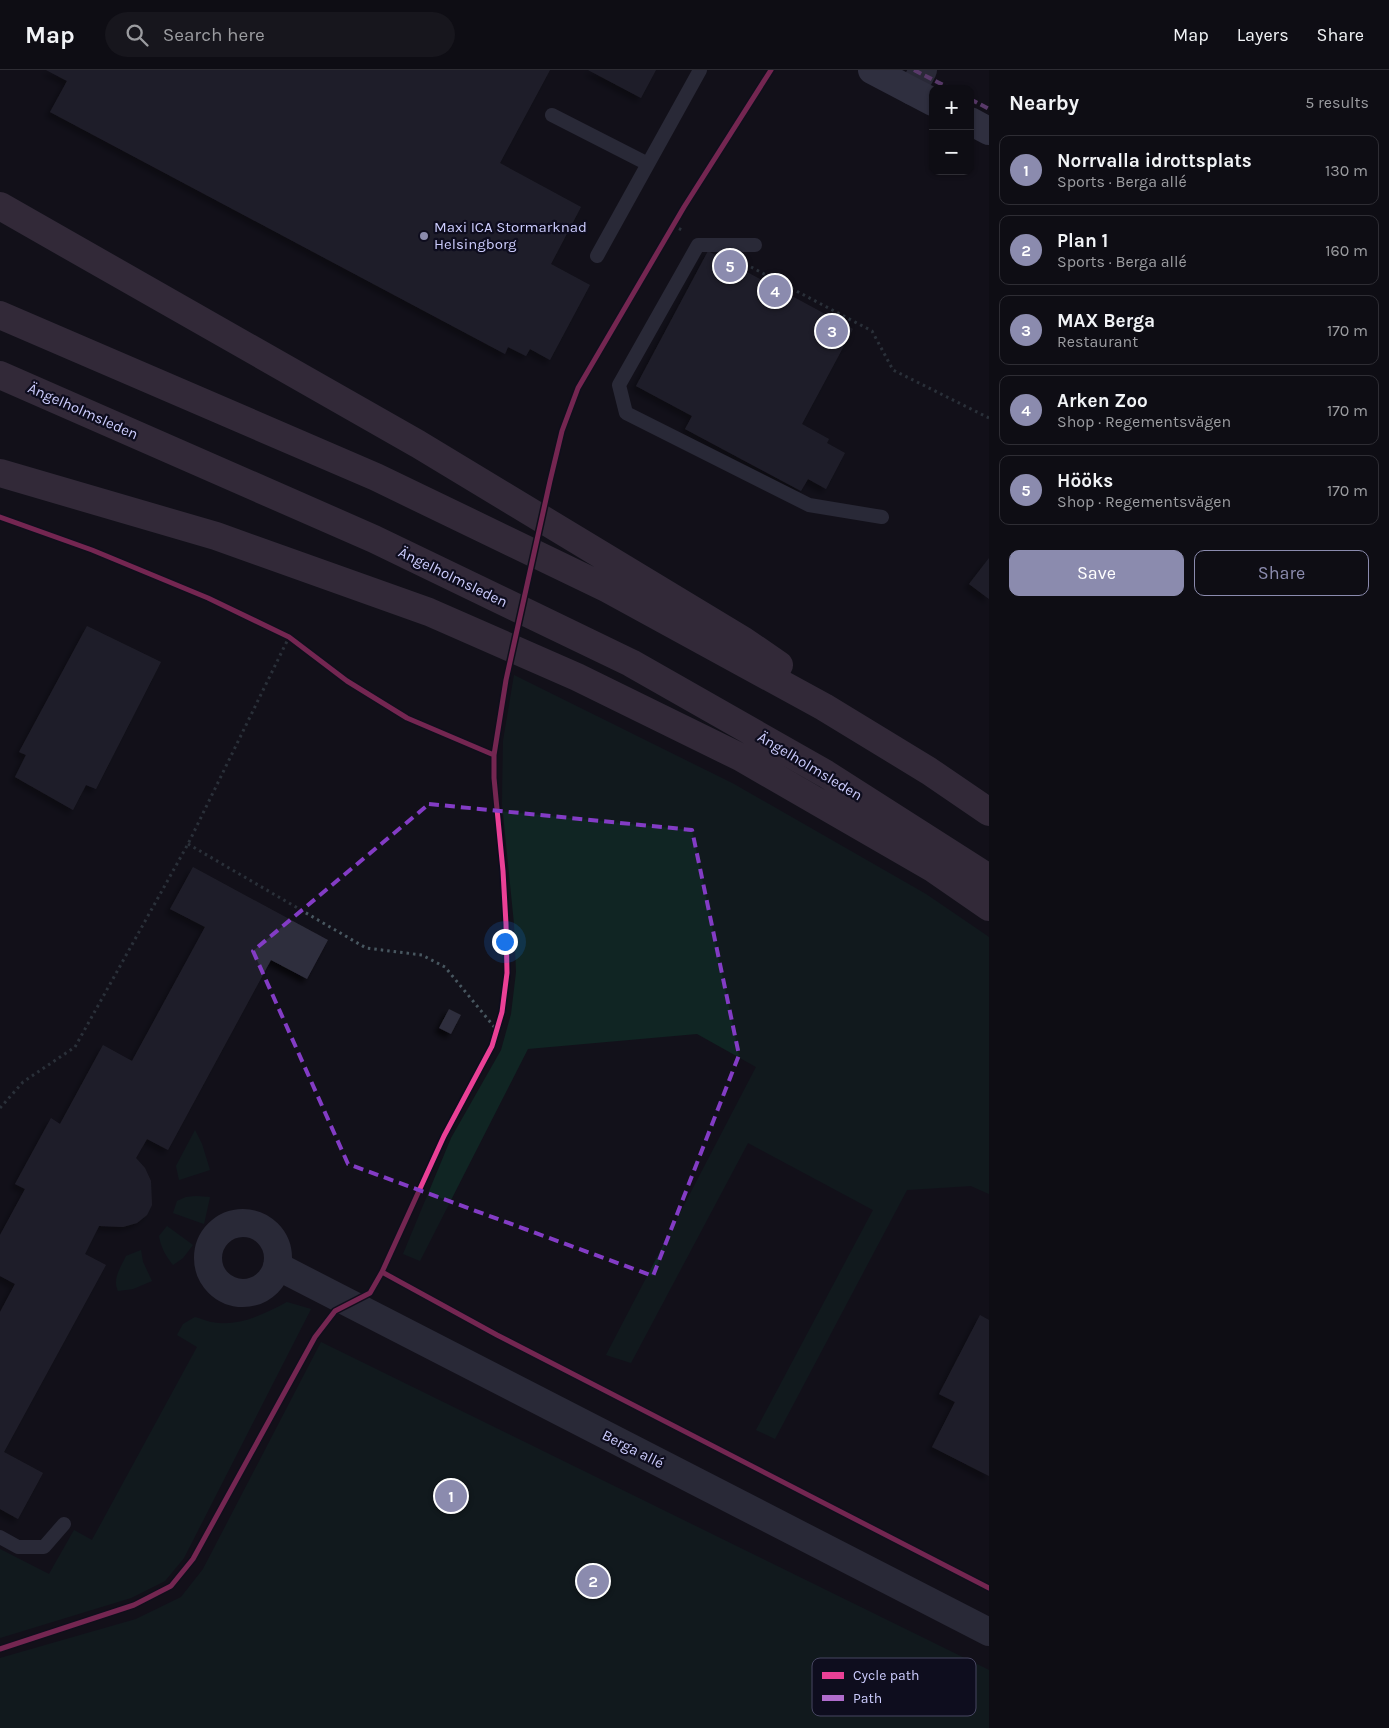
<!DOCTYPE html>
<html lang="en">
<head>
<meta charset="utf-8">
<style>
	body { margin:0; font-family:Karla,sans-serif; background:#17161d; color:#f1f3f6 }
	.controls { position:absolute; right:15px; top:15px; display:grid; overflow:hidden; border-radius:10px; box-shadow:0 1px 4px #0004 }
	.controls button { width:45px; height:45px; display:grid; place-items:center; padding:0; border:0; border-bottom:1px solid #2e2d34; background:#0e0d14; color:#f1f3f6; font:25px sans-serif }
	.you { position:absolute; left:504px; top:871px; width:18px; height:18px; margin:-12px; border:4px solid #fff; border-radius:50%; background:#1a73e8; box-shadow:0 0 0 8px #1a73e833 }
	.badge { display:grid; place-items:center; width:32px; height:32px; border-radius:50%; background:#8b8bae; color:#fff; font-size:16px; font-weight:700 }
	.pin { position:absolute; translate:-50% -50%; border:2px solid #fff; box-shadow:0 1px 5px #0006 }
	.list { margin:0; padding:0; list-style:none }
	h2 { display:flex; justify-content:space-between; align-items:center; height:65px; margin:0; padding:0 20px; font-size:21px }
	h2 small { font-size:16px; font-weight:400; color:#9b9ca0 }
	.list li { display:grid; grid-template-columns:32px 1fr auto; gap:15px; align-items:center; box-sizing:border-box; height:70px; margin:0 10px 10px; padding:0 10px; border:1px solid #2e2d34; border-radius:10px }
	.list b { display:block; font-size:19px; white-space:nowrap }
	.list p { margin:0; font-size:16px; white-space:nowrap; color:#9b9ca0 }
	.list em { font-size:16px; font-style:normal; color:#9b9ca0 }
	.actions { display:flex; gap:10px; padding:15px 20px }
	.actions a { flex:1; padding:11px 0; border:1px solid #8b8bae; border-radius:10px; text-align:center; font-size:18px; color:#8b8bae }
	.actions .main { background:#8b8bae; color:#fff }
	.icon { flex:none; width:28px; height:28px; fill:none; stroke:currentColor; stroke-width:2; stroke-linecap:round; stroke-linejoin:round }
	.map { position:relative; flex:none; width:989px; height:1658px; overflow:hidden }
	header { display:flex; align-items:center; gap:30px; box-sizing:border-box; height:70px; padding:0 25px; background:#0e0d14; border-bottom:1px solid #2e2d34 }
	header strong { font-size:24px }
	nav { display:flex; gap:28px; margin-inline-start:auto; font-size:18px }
	.search { width:350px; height:45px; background:#17161d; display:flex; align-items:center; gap:12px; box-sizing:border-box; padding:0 18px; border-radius:28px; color:#9b9ca0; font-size:19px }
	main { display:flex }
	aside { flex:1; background:#0e0d14 }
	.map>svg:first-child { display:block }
	.green { fill:#102523 }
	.building { fill:#2f2e3c; filter:url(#shadow) }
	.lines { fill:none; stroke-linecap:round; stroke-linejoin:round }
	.path { stroke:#485760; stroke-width:3; stroke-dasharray:2.5 4; stroke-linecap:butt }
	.lane { stroke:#46475b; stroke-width:14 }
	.street { stroke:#46475b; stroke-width:28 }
	.secondary { stroke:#53546d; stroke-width:28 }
	.highway { stroke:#59485e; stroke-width:28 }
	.quiet { stroke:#b06ccc; stroke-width:4; stroke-dasharray:8 4; stroke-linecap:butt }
	.cycleway-casing { stroke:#0e0d1e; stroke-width:8 }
	.cycleway { stroke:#ea4096; stroke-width:5 }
	.marked { fill:none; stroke:#833cc5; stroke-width:4; stroke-dasharray:10 6; stroke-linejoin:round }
	.poi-dot { fill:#8b8bae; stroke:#0e0d1e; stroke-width:2 }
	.labels { text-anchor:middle; stroke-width:4.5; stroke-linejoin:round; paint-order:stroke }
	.poi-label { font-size:15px; fill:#ccccfd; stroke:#0e0d1e; text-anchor:start }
	.street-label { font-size:15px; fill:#ccccfd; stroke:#0e0d1e }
	.key { fill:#0e0d1e; stroke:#474661; stroke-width:1 }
	.key-label { font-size:14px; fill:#ccccfd }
</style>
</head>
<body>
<header>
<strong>Map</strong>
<div class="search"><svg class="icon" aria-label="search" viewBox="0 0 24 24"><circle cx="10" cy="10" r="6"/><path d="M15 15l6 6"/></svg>Search here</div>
<nav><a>Map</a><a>Layers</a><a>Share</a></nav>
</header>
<main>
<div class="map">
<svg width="989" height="1658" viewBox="0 0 989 1658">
	<defs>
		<filter id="shadow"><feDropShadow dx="-4.5" dy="4.5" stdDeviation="2.5" flood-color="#0009"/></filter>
	</defs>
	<rect width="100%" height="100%" fill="#12111a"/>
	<path class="green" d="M514,605L734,714L926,824L989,867V1124L971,1116L907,1120L775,1369L756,1360L873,1140L748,1073L631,1293L606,1285L756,997L697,964L528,979L420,1191L403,1184L451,1068L501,980L511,944L516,902L514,854L502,734L503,671Z
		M195,1060L202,1074L210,1100L179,1110L176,1096Z
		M196,1126L210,1127L204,1154L173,1143L177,1131L186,1127Z
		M167,1156L193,1175L183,1188L173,1195C165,1185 161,1177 159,1166Z
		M141,1180L143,1192L152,1211L133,1219L118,1221C112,1209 121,1197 126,1186Z
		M287,1232L311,1239L184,1488L165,1511L131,1528L0,1568V1479L49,1504L74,1460L92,1470L197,1277L177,1265L183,1254L195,1247C202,1249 211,1253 219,1253C243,1255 266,1243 287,1232Z
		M321,1272L989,1600V1658H0V1588L136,1549L181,1527L203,1499Z"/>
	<path class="building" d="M46,0H550L500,93L581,137L551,194L590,215L550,290L530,279L526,286L508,277L505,284L50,42L67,11Z
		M588,0H656L641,28Z
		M708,181L853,259L802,354L829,369L827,373L845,383L826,419L808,409L801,421L685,359L692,346L636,316Z
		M989,488V529L969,514Z
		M87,556L161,592L96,719L86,715L73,740L15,707L26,685L19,682Z
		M193,797L328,870L307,909L271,890L168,1080L147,1069L136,1088L145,1098L151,1111L152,1135L147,1145L137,1153L123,1157L99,1156L85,1184L106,1195L4,1382L43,1403L18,1449L0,1439V1242L15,1214L0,1206V1165L25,1119L15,1114L51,1048L60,1054L103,975L132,991L205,857L170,839Z
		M449,939L461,945L451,964L439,958Z
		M980,1245L989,1250V1406L932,1377L955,1332L939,1324Z"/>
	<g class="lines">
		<path class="path" d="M673,156L684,161
			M751,197L872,261L893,300L989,348
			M188,774L366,878L422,885L445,897L496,959
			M0,1038L23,1012L75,977L188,774L289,567"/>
		<path class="lane" d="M552,45L648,94
			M755,175H698L619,315L626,343L809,435L882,447
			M597,186L700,0
			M0,1467L18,1477H44L64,1454"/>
		<path class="street" d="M912,21L923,0
			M208 1188a35 35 0 1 1 70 0a35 35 0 1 1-70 0Z
			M277,1196L989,1562"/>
		<path class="secondary" d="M872,0L933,32
			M970,51L989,61"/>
		<path class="highway" d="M0,136L418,374L744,571L779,595
			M0,245L376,407L608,519L824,637L929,701L989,742
			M0,305L374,469L631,593L826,704L989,808
			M0,403L216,466L429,542L577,607L740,687L934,799L989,837"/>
		<path class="quiet" d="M914,0L951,19
			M970,29L989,39"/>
		<defs>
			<path id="cycleway" d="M0,447L92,480L208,528L289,567L347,611L407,648L494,685
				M382,1202L497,1265L989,1518
				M0,1579L134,1535L171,1516L193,1489L315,1267L335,1241L370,1223L382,1202L444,1066L492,976L502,942L507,903L506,854L503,801L494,708V685L506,610L550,411L562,361L578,318L684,137L771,0"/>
		</defs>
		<use href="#cycleway" class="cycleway-casing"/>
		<use href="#cycleway" class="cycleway"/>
	</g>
	<path d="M0 0H989V1658H0ZM429,734L692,760L739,985L653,1206L348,1094L253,881Z" fill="#12111a" fill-opacity=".55" fill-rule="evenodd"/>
	<path class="marked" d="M429,734L692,760L739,985L653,1206L348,1094L253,881Z"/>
	<circle class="poi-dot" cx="424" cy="166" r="5"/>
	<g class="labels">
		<g class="poi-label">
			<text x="434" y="162">Maxi ICA Stormarknad<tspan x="434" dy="17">Helsingborg</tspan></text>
		</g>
		<g class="street-label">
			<text transform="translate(83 341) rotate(24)" y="5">Ängelholmsleden</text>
			<text transform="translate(453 507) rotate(26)" y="5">Ängelholmsleden</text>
			<text transform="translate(810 696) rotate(31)" y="5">Ängelholmsleden</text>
			<text transform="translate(633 1379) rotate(27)" y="5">Berga allé</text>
		</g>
	</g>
	<rect x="812" y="1588" width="164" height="58" rx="8" class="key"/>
	<rect x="822" y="1602" width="22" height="7" fill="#ea4096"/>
	<rect x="822" y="1625" width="22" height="6" fill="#b06ccc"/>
	<g class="key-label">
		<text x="853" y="1610">Cycle path</text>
		<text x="853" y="1633">Path</text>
	</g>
</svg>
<div class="controls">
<button>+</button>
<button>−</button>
</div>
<div class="you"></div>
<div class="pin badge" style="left:451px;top:1426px">1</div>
<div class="pin badge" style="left:593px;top:1511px">2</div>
<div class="pin badge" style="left:832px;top:261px">3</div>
<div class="pin badge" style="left:775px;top:221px">4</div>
<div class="pin badge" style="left:730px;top:196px">5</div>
</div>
<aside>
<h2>Nearby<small>5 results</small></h2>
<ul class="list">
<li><span class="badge">1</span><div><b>Norrvalla idrottsplats</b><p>Sports · Berga allé</p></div><em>130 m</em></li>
<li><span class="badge">2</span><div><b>Plan 1</b><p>Sports · Berga allé</p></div><em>160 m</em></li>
<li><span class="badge">3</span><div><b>MAX Berga</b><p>Restaurant</p></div><em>170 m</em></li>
<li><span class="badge">4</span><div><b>Arken Zoo</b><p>Shop · Regementsvägen</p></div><em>170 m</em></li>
<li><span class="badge">5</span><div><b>Hööks</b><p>Shop · Regementsvägen</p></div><em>170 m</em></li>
</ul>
<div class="actions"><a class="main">Save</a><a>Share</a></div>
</aside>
</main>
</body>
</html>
